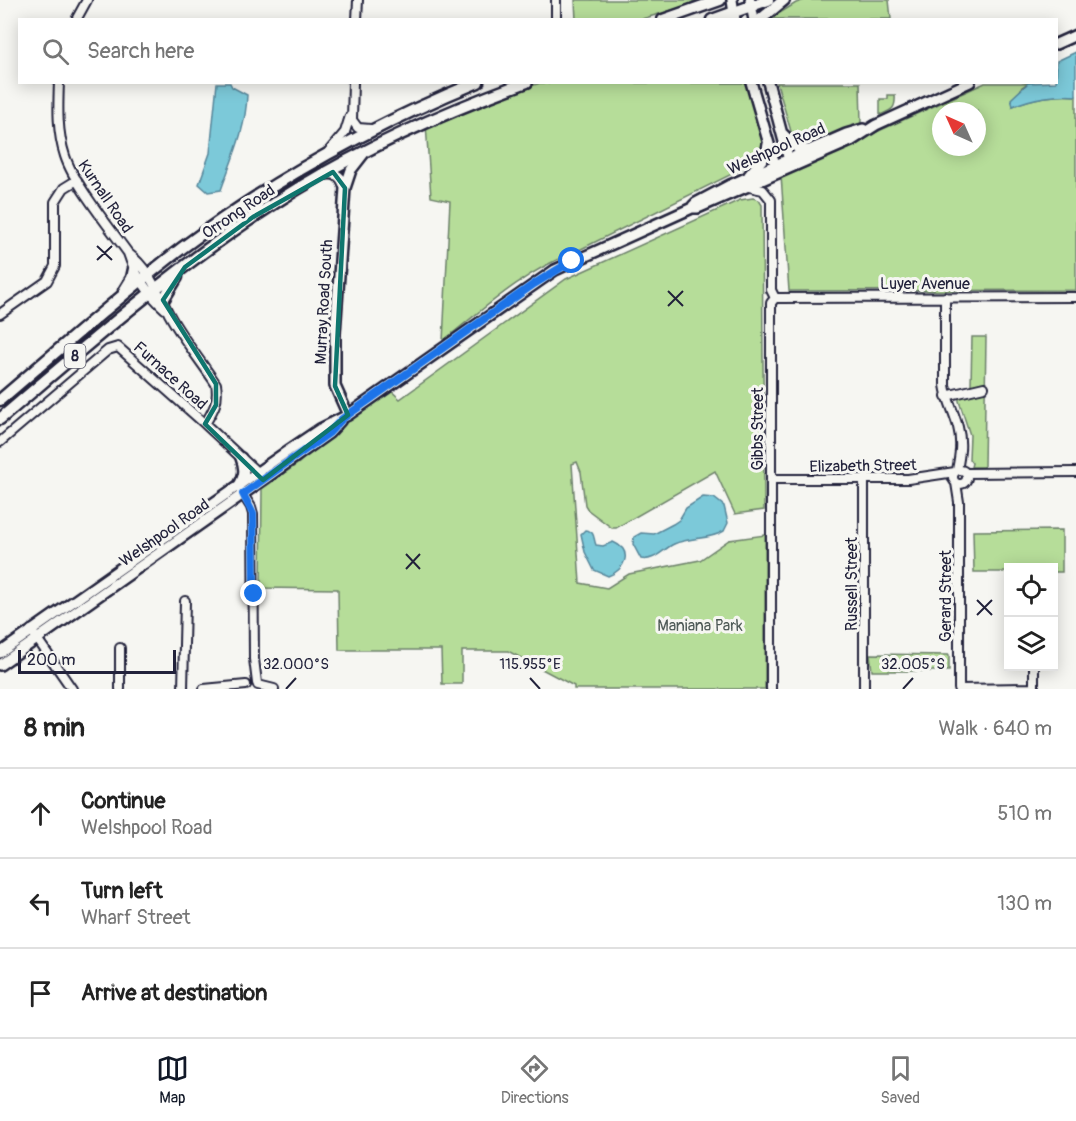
<!DOCTYPE html>
<html lang="en">
<head>
<meta charset="utf-8">
<style>
	body { margin:0; font-family:Pangolin,sans-serif; background:#f2f2f2; color:#222 }
	.controls { position:absolute; right:18px; bottom:18px; display:grid; overflow:hidden; border-radius:0px; box-shadow:0 3px 15px #0003 }
	.controls button { width:54px; height:54px; display:grid; place-items:center; padding:0; border:0; border-bottom:2px solid #e0e0e0; background:#fff; color:#222; font:30px sans-serif }
	.compass { position:absolute; left:932px; top:102px; width:54px; height:54px; border-radius:50%; background:#fff; box-shadow:0 3px 15px #0003; rotate:315deg }
	.scale { position:absolute; left:18px; bottom:15px; width:158px; box-sizing:border-box; padding-left:6px; border:3px solid #22223b; border-top:0; font-size:16px; line-height:21px; white-space:nowrap; color:#22223b; -webkit-text-stroke:4px #f6f6f2; paint-order:stroke }
	.stop { position:absolute; width:18px; height:18px; margin:-14px; border:4px solid #1a73e8; border-radius:50%; background:#fff }
	.stop.end { background:#1a73e8; border-color:#fff; box-shadow:0 2px 6px #0008 }
	.list { margin:0; padding:0; list-style:none }
	h2 { display:flex; justify-content:space-between; align-items:center; height:78px; margin:0; padding:0 24px; font-size:26px }
	h2 small { font-size:20px; font-weight:400; color:#767676 }
	.list li { display:grid; grid-template-columns:39px 1fr auto; gap:18px; align-items:center; box-sizing:border-box; height:90px; padding:0 24px; border-top:2px solid #e0e0e0 }
	.list b { display:block; font-size:22px; white-space:nowrap }
	.list p { margin:0; font-size:20px; white-space:nowrap; color:#767676 }
	.list em { font-size:20px; font-style:normal; color:#767676 }
	.icon { flex:none; width:33px; height:33px; fill:none; stroke:currentColor; stroke-width:2; stroke-linecap:round; stroke-linejoin:round }
	.map { position:relative; flex:none; width:1076px; height:689px; overflow:hidden }
	.search { position:absolute; background:#fff; box-shadow:0 3px 15px #0003; left:18px; right:18px; top:18px; height:66px; display:flex; align-items:center; gap:15px; box-sizing:border-box; padding:0 21px; border-radius:0px; color:#767676; font-size:22px }
	.sheet { height:348px; background:#fff }
	nav { display:flex; justify-content:space-around; align-items:center; box-sizing:border-box; height:84px; border-top:2px solid #e0e0e0; background:#fff; font-size:16px; color:#767676 }
	nav a { display:grid; justify-items:center; gap:3px }
	nav .on { color:#111827 }
	.map>svg:first-child { display:block }
	.green { fill:#b6dd99; stroke:#6c806a; stroke-width:1.5; fill-rule:evenodd }
	.water { fill:#7bc9d9; stroke:#57869a; stroke-width:1.5 }
	.lines { fill:none; stroke-linecap:round; stroke-linejoin:round }
	.minor-casing { stroke:#22223b; stroke-width:12 }
	.major-casing { stroke:#22223b; stroke-width:14 }
	.highway-casing { stroke:#22223b; stroke-width:15 }
	.minor { stroke:#f6f6f2; stroke-width:8 }
	.major { stroke:#f6f6f2; stroke-width:9 }
	.highway { stroke:#f6f6f2; stroke-width:10 }
	.route { stroke:#1a73e8; stroke-width:8 }
	.marked { fill:none; stroke:#0f766e; stroke-width:4.5; stroke-linejoin:round }
	.ticks { fill:none; stroke:#22223b; stroke-width:2 }
	.labels { text-anchor:middle; stroke-width:6; stroke-linejoin:round; paint-order:stroke }
	.shield { fill:#f6f6f2; stroke:#626272; stroke-width:1.5 }
	.shield-label { font-size:15px; font-weight:bold; fill:#22223b }
	.street-label { font-size:16px; fill:#22223b; stroke:#f6f6f2 }
	.park-label { font-size:16px; fill:#4e5a57; stroke:#f6f6f2 }
	.ticks-label { font-size:15px; text-anchor:middle; fill:#22223b; stroke:#f6f6f2; stroke-width:6; stroke-linejoin:round; paint-order:stroke }
</style>
</head>
<body>
<div class="map">
<svg width="1076" height="689" viewBox="0 0 1076 689">
	<rect width="100%" height="100%" fill="#f6f6f2"/>
	<filter id="ink" filterUnits="userSpaceOnUse"><feTurbulence type="fractalNoise" baseFrequency=".0167" numOctaves="2"/><feDisplacementMap in="SourceGraphic" scale="12" xChannelSelector="R" yChannelSelector="G"/><feConvolveMatrix kernelMatrix="1 2 1 2 8 2 1 2 1" color-interpolation-filters="sRGB"/></filter>
	<g filter="url(#ink)">
		<path class="green" d="M575,0H696L686,6L642,19L576,20Z
			M805,0H889L891,19H770L796,3Z
			M540,83H745C754,102 771,139 759,158L756,156L742,169L573,253C526,270 482,310 443,341L450,201L431,197L426,124L465,108Z
			M777,83H860L861,123L810,145L798,144L792,135Z
			M985,83H1028L1022,87L1013,106C1032,98 1056,94 1076,96V290L789,291L781,175ZM941,111H977V147H941Z
			M888,95H895C896,109 892,110 880,115V99H888Z
			M753,198L759,200L762,205L764,510L735,514L715,471L616,528H612L588,510L585,505L581,472L577,462L572,464L580,583L607,588L629,574L700,560L729,540L765,535V689H574V686L508,651H462V684H442L441,650H339L338,589L261,588L262,489L299,463L329,433L387,387L400,399L566,279L740,200Z
			M972,337H986L984,467H971L972,463L969,459L970,435L959,401V396L971,385Z
			M1062,530V572H1054V568H1008V572H974L973,531Z
			M870,654L949,655V671H872Z"/>
		<path class="water" d="M1076,52V96C1056,94 1032,98 1013,106L1011,99L1028,83L1056,82L1057,61Z
			M217,83H230L232,87L247,95C246,129 232,159 221,190L208,192L199,184L210,153Z
			M703,497L714,498L724,506L728,523L724,531C710,540 690,537 674,544C663,549 654,562 641,559L633,544L634,537L641,533L654,534L673,524L679,520L686,508Z
			M585,530C596,531 593,539 596,545L603,546L613,542C634,551 625,570 608,576L594,570L585,552L581,534Z"/>
		<g class="lines">
			<defs>
				<path id="minor" d="M556,0V20
					M76,20L87,0
					M357,20L358,0
					M59,82C58,107 57,132 65,156C74,184 110,228 128,253C148,268 156,289 167,310C178,333 201,361 216,384C219,401 214,409 205,424
					M353,82L352,120L358,128L371,129
					M329,151L345,132L350,116
					M749,187L763,190L771,200V290L775,298
					M128,253C134,273 149,295 165,309
					M945,297V385C947,400 954,412 958,427C962,442 960,455 957,470
					M775,298L1076,297
					M0,314L47,281L55,266V202L64,188L77,180
					M946,396L984,387
					M0,442L108,350L118,347L205,424L261,476
					M953 477a7 7 0 1 1 14 0a7 7 0 1 1-14 0Z
					M966,473L1076,472
					M771,479H908L955,472
					M864,479V689
					M956,483L959,502V689
					M240,490L251,507L253,514L254,659L257,683
					M31,630L72,689
					M258,685L274,689
					M120,689V648
					M183,689L185,601
					M204,689L246,685
					M771,689V303L775,298
					M959,689L1034,688
					M1034,689V666"/>
				<path id="major" d="M732,0L735,20
					M750,0L754,20
					M1056,44L1076,35
					M751,82L776,168
					M768,82L790,164
					M783,134L798,149L808,150
					M325,174C337,172 342,177 345,188
					M749,175L766,155L768,144
					M693,206L696,203L730,185L846,134L863,129
					M348,415L335,386V334L345,188L351,170L365,152
					M239,485C245,475 245,468 241,458
					M0,653L289,450L320,429L348,415L555,270L692,208H698L851,141L876,125L970,82
					M0,665L263,480L329,433L340,421"/>
				<path id="highway" d="M663,20L720,0
					M712,20L768,0
					M760,20L784,0
					M124,291L132,278L134,269
					M163,300L177,277
					M0,400C60,349 119,296 182,248C273,180 373,125 478,82
					M0,419C95,338 190,254 297,189C370,145 447,111 527,82"/>
			</defs>
			<use href="#minor" class="minor-casing"/>
			<use href="#major" class="major-casing"/>
			<use href="#highway" class="highway-casing"/>
			<use href="#minor" class="minor"/>
			<use href="#major" class="major"/>
			<use href="#highway" class="highway"/>
		</g>
	</g>
	<g class="lines" filter="url(#ink)">
		<path class="route" d="M254,594L253,514L243,494L329,433L342,419L534,284L572,261"/>
	</g>
	<path class="marked" d="M333,172L345,188L335,386L348,415L263,480L205,424L216,405V384L163,300L185,267L253,217Z"/>
	<path class="ticks" d="M97,246L112,260M97,260L112,246M668,291L683,306M668,306L683,291M406,554L420,569M406,569L420,554M977,600L992,615M977,615L992,600M530,678L540,689M286,689L296,678M903,689L913,678"/>
	<g class="labels">
		<rect class="shield" x="64.5" y="344" width="21" height="24" rx="4.5"/>
		<g class="shield-label">
			<text x="75" y="361">8</text>
		</g>
		<g class="street-label">
			<text transform="translate(776 148) rotate(-24)" y="6">Welshpool Road</text>
			<text transform="translate(106 196) rotate(56)" y="6">Kurnall Road</text>
			<text transform="translate(238 211) rotate(-34)" y="6">Orrong Road</text>
			<text x="925" y="289">Luyer Avenue</text>
			<text transform="translate(323 302) rotate(-87)" y="6">Murray Road South</text>
			<text transform="translate(171 375) rotate(42)" y="6">Furnace Road</text>
			<text transform="translate(757 429) rotate(-90)" y="6">Gibbs Street</text>
			<text transform="translate(863 465) rotate(-1)" y="6">Elizabeth Street</text>
			<text transform="translate(164 532) rotate(-35)" y="6">Welshpool Road</text>
			<text transform="translate(851 584) rotate(-90)" y="6">Russell Street</text>
			<text transform="translate(945 596) rotate(-90)" y="6">Gerard Street</text>
		</g>
		<g class="park-label">
			<text x="700" y="631">Maniana Park</text>
		</g>
	</g>
	<g class="ticks-label">
		<text x="296" y="669">32.000°S</text>
		<text x="530" y="669">115.955°E</text>
		<text x="913" y="669">32.005°S</text>
	</g>
</svg>
<div class="controls">
<button><svg class="icon" aria-label="locate" viewBox="0 0 24 24"><circle cx="12" cy="12" r="6"/><path d="M12 2v4M12 18v4M2 12h4M18 12h4"/></svg></button>
<button><svg class="icon" aria-label="layers" viewBox="0 0 24 24"><path d="M12 4l9 5-9 5-9-5zM3 14l9 5 9-5"/></svg></button>
</div>
<svg class="compass" viewBox="-18 -18 36 36"><path d="M0-13l5 13h-10z" fill="#e53935"/><path d="M0 13l5-13h-10z" fill="#767676"/></svg>
<div class="scale">200 m</div>
<div class="stop" style="left:572px;top:261px"></div>
<div class="stop end" style="left:254px;top:594px"></div>
<div class="search"><svg class="icon" aria-label="search" viewBox="0 0 24 24"><circle cx="10" cy="10" r="6"/><path d="M15 15l6 6"/></svg>Search here</div>
</div>
<section class="sheet">
<h2>8 min<small>Walk · 640 m</small></h2>
<ul class="list">
<li><svg class="icon" aria-label="ahead" viewBox="0 0 24 24"><path d="M12 20V5M6 11l6-6 6 6"/></svg><div><b>Continue</b><p>Welshpool Road</p></div><em>510 m</em></li>
<li><svg class="icon" aria-label="left" viewBox="0 0 24 24"><path d="M17 20v-9H6M10 6l-5 5 5 5"/></svg><div><b>Turn left</b><p>Wharf Street</p></div><em>130 m</em></li>
<li><svg class="icon" aria-label="arrive" viewBox="0 0 24 24"><path d="M6 21V4h12l-3 4 3 4H6"/></svg><div><b>Arrive at destination</b></div></li>
</ul>
</section>
<nav>
<a class="on"><svg class="icon" aria-label="map" viewBox="0 0 24 24"><path d="M3 6l6-2 6 2 6-2v14l-6 2-6-2-6 2zM9 4v14M15 6v14"/></svg>Map</a>
<a><svg class="icon" aria-label="directions" viewBox="0 0 24 24"><path d="M12 3l9 9-9 9-9-9zM9 14v-3h6M13 9l2 2-2 2"/></svg>Directions</a>
<a><svg class="icon" aria-label="saved" viewBox="0 0 24 24"><path d="M7 4h10v16l-5-4-5 4z"/></svg>Saved</a>
</nav>
</body>
</html>
